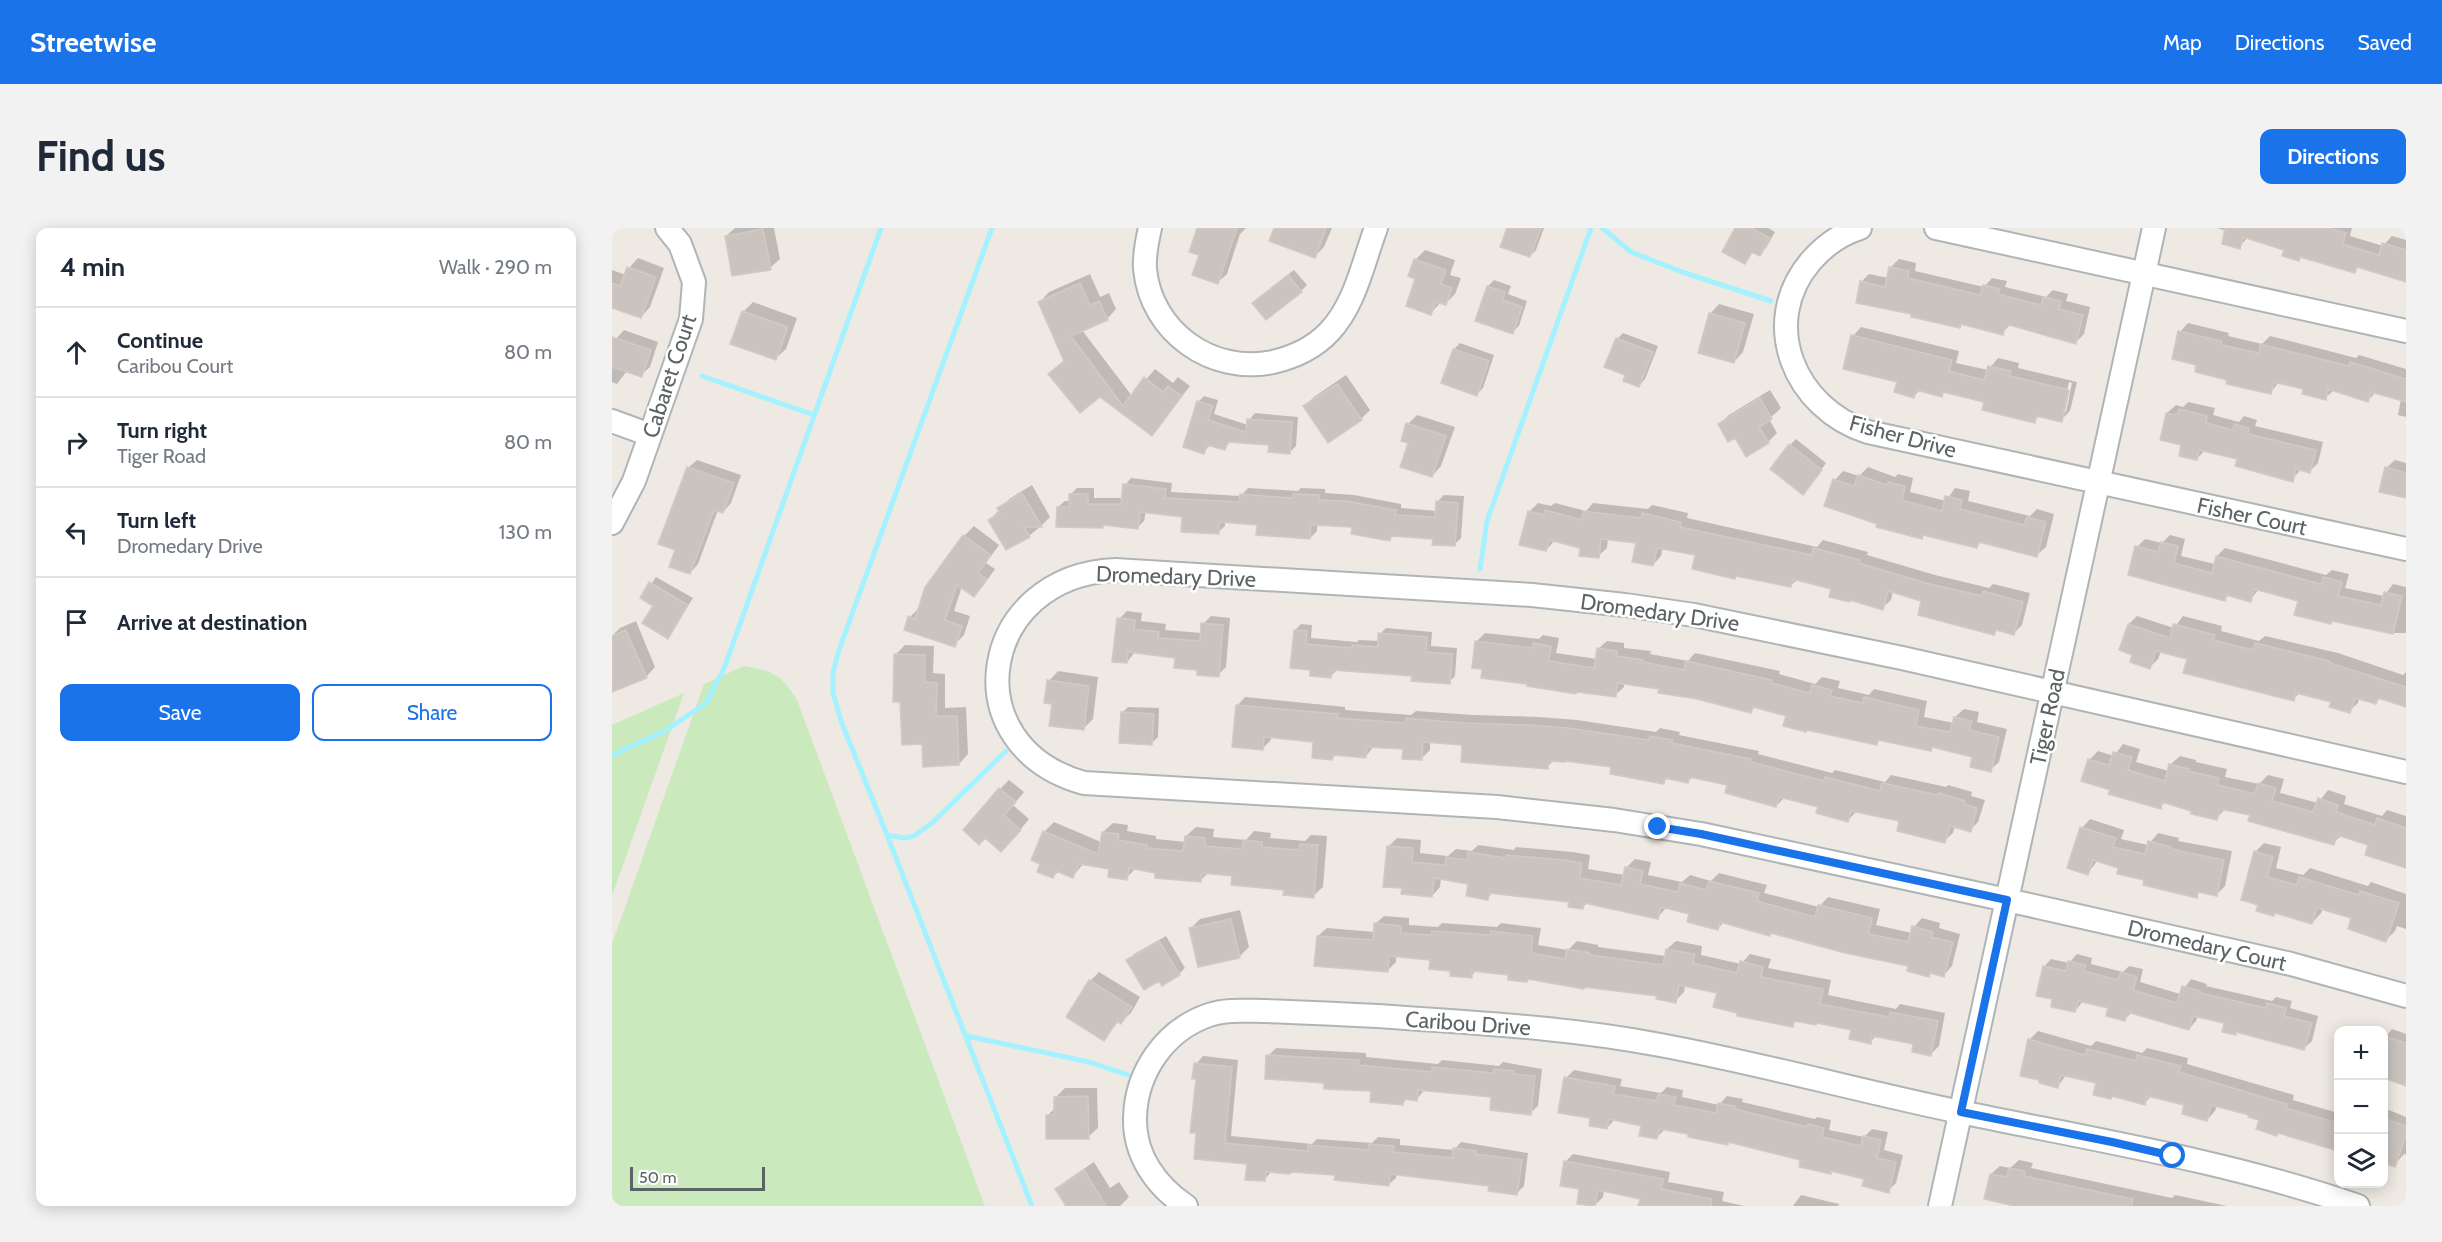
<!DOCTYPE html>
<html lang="en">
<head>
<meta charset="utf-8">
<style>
	body { margin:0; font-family:Cabin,sans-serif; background:#f2f2f3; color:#1f2937 }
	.controls { position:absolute; right:18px; bottom:18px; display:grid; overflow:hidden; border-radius:12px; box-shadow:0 3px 15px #0003 }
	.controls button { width:54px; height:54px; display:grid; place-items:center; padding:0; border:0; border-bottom:2px solid #e0e1e3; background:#fff; color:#1f2937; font:30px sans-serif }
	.scale { position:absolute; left:18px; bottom:15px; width:135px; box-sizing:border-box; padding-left:6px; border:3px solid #5b6365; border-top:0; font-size:16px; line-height:21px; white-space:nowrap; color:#5b6365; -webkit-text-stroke:4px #fff; paint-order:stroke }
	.stop { position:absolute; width:18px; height:18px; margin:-14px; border:4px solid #1a73e8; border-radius:50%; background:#fff }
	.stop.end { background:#1a73e8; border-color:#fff; box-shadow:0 2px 6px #0008 }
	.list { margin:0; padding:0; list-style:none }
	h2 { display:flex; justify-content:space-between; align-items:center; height:78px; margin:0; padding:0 24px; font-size:26px }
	h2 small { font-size:20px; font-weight:400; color:#747a83 }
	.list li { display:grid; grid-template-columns:39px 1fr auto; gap:18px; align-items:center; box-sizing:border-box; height:90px; padding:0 24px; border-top:2px solid #e0e1e3 }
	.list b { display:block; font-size:22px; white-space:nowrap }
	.list p { margin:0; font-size:20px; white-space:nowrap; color:#747a83 }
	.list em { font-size:20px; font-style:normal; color:#747a83 }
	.actions { display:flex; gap:12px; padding:18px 24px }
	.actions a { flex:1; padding:14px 0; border:2px solid #1a73e8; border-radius:12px; text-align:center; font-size:21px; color:#1a73e8 }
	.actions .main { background:#1a73e8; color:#fff }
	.icon { flex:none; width:33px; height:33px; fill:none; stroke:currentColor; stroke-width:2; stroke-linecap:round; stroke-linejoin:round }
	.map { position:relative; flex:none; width:1794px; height:978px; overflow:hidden; border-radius:12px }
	header { display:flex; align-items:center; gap:36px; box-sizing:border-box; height:84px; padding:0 30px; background:#1a73e8; color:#fff }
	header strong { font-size:28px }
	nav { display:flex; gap:33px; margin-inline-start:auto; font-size:21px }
	.intro { display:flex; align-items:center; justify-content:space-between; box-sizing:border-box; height:144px; padding:0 36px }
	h1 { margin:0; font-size:42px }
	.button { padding:15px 27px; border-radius:12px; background:#1a73e8; color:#fff; font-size:21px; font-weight:700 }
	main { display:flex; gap:36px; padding:0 36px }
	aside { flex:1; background:#fff; border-radius:12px; box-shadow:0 3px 15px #0003 }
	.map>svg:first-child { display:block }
	.green { fill:#cae9bd }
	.shadow { fill:#0003; fill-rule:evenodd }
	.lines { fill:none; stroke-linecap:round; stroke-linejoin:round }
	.stream { stroke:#a4f1ff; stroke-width:5 }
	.building { fill:#cac4c0; stroke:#d5c9c1; stroke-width:1.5 }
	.minor-casing { stroke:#afb5b7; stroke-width:26 }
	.minor { stroke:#fff; stroke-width:22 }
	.route { stroke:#1a73e8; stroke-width:8 }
	.labels { text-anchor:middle; stroke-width:5; stroke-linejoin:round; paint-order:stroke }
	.street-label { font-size:22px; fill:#5b6365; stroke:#fff }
</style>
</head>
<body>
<header>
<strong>Streetwise</strong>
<nav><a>Map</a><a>Directions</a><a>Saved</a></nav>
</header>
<div class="intro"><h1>Find us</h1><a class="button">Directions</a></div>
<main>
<aside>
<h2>4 min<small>Walk · 290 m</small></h2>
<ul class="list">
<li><svg class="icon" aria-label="ahead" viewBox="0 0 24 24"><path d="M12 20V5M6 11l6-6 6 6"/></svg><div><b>Continue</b><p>Caribou Court</p></div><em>80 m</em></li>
<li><svg class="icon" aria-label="right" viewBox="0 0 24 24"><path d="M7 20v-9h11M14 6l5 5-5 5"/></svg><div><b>Turn right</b><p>Tiger Road</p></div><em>80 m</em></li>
<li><svg class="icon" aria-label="left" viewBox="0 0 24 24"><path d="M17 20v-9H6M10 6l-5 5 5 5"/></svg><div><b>Turn left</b><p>Dromedary Drive</p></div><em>130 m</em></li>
<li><svg class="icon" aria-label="arrive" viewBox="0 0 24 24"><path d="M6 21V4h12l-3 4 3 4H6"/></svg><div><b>Arrive at destination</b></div></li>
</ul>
<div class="actions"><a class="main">Save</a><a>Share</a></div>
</aside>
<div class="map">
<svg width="1794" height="978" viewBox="0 0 1794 978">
	<rect width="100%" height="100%" fill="#efe9e3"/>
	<path class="green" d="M132,438C161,443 170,447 185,472L373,978H0V716L92,456Z
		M72,465L0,668V497Z"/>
	<path class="shadow" d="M123,0H162L168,31L158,40L114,8Z
		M586,0H634L628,6L615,46L606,54L589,26Z
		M663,0H720L712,19L703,28Z
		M896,0H932L924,22L918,28Z
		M1125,0H1156L1163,4L1154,20L1148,26L1142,23L1133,34Z
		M1605,0H1740L1738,8L1771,18L1780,8L1794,12V52L1747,38L1742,43L1690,28L1686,31L1674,21L1636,9L1627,19L1615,3Z
		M813,22L843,32L838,47L849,50L843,66L834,75L829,74L819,85L805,50L803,32Z
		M26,30L52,40L38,79L29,89L0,78V42L14,47L17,40Z
		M1287,31L1304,35L1303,43L1372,59L1380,50L1395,53L1393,59L1434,69L1441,62L1456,66L1454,73L1478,79L1472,106L1464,114L1399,96L1390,105L1351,95L1347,99L1301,85L1249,54L1257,46L1276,50L1279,39Z
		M682,42L695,57L689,63L648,69Z
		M478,46L488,69L497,65L504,81L495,91L470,102L520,168L543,141L561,155L566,149L578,158L540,206L488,167L438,146L453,131L428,74L437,64Z
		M882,52L899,58L896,66L915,73L907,98L900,104L876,58Z
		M141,74L185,90L174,121L164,130L131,84Z
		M1107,76L1142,86L1131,124L1122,134L1098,86Z
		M1576,95L1617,105L1616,108L1650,116L1658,108L1744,130L1747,127L1794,141V189L1786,187L1789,171L1764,164L1756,172L1722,162L1713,170L1692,160L1667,154L1658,165L1617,151L1586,136L1568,104Z
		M1249,99L1347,123L1344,135L1376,142L1386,130L1407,135L1406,140L1465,154L1458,183L1449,192L1428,187L1422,193L1373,173L1333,164L1329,168L1308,162L1302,168L1241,108ZM1457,154L1460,155L1454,184H1450Z
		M12,102L46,114L38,139L29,147L15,143L5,156L0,154V111L3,112Z
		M1011,105L1046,118L1033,151L1027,158L1015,146L1005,111Z
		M848,115L882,127L871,160L865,166L842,121Z
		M734,147L758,182L749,191L693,178L702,169Z
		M1158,162L1169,180L1157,191L1165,205L1156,214L1123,208L1107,196L1117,187Z
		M592,168L606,172L602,186L636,197L637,192L643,185L686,189L684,218L678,224L658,215L619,213L613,220L599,216L592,224L586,174Z
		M1576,174L1603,180L1601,187L1627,194L1632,188L1645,192L1643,198L1711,214L1706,235L1698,243L1689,241L1680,252L1627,230L1593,222L1585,231L1571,215L1555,185L1564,177L1571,179Z
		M805,187L843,199L829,238L820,248L798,214L796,196Z
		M1184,211L1214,235L1197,259L1178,217Z
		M85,232L129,247L119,275L111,284L106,282L86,336L78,345L65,321L76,240Z
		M1783,232L1794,235V269L1774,240Z
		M1256,239L1283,249L1286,246L1301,250L1298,264L1334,273L1343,260L1358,263L1356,273L1418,288L1425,281L1442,286L1434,319L1425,327L1370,313L1365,318L1313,306L1310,309L1267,295L1223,252L1231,243L1247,248Z
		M519,250L560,255L559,264L629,268L636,260L686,263L689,260L713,261V265L742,267L789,276V280L825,283V274L832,267L852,268L849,310L842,317L822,310L782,307L778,311L742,298L705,296V303L698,310L647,296L613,293V298L606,304L571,287L534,283L532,293L526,299L493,296L490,298L446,279L453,273H458V267L465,260H482V270H511L513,257Z
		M420,257L438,289L429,298L417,308L378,292L397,271Z
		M926,275L939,278L943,275L974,283L981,275L1036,281L1040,277L1076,285L1075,290L1205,319L1211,312L1256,324L1255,327L1323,347L1377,360L1381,356L1418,365L1410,397L1402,405L1386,401L1382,405L1311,372L1281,363L1279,372L1270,380L1221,360L1186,351L1178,358L1084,326L1051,319L1049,328L1041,337L1026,313L996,310L995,320L986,328L969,319L943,312L934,322L917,284Z
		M362,298L387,317L374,335L383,341L371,358L362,367L350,358L342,383L358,388L352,407L342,417L298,389L307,380L315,360L352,308Z
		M1558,307L1573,311L1569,328L1603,336L1605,328L1613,320L1714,347L1720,342L1737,346L1733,360L1772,368L1781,356L1794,359V405H1781L1721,392L1718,395L1688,372L1647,361L1638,372L1618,366L1612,372L1525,319L1533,311L1550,315Z
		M44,349L81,370L56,409L43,377L30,369Z
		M515,383L530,385L529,393L554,396L553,402L590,405L591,396L599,388L618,390L614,439L606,447L565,429L523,424L515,434L507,391Z
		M1525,388L1562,400L1571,388L1610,398L1609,403L1647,413L1653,408L1726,425L1791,447L1794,444V478L1768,470L1763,475L1747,470L1746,475L1737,483L1721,473L1688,465L1681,471L1577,430L1549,423L1546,431L1538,439L1522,426L1517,396Z
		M24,393L43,439L34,449L0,463V408L8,400Z
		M689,396L700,397L699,410L745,414L747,412L768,413V406L774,400L820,404L819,418L845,420L843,448L837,454L801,446L725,442L719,448L700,441L683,402Z
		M873,405L927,411L931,407L947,410L944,425L985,431L986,421L995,413L1012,415V420L1039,423L1038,426L1076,433L1083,425L1168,443L1167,446L1203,456L1210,449L1228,453L1226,460L1257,467L1262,461L1315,473L1312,489L1342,495L1343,489L1352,481L1367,484L1365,494L1395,501L1387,534L1378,542L1362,528L1322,518L1319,522L1268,511L1264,516L1175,487L1144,478L1139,483L1049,459L1012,454V459L1003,467L917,454L872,440L864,414Z
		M293,417L322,418L321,445L333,446V480L354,479L356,526L347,536L290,473L283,427Z
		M446,443L486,449L481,491L471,501L442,475L437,453Z
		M633,469L733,479V482L799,487L804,483L861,487L927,489L965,492L1044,504L1048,500L1068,504L1067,507L1147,523L1146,526L1220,545L1223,542L1273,554L1279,547L1334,559L1336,557L1360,564L1359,568L1373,572L1366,594L1358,602L1343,598L1341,605L1332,613L1289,592L1244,584L1236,592L1208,578L1173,569L1164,578L1117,556L1081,548L1076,554L1056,550L1051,554L1001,537L954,531L942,532L935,539L852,516L818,513V522L809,531L793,520L762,518L754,528L724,526L720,531L703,513L659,508V512L651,520L625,478Z
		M516,479L547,480L546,509L540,515L510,485Z
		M1511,516L1528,521L1524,534L1557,543L1559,536L1568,528L1584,532V534L1615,541L1613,549L1647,556L1656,547L1672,551L1668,565L1706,575L1716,562L1734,568L1732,576L1770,588L1775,582L1794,588V639L1758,616L1730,607L1721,615L1639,586L1614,580L1605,590L1554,574L1548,579L1500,561L1477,532L1486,523L1502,528Z
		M397,552L412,564L401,577L417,591L399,613L373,608L388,561Z
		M1478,591L1512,602L1509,611L1536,617L1546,605L1567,610L1566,613L1620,623L1613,658L1604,667L1589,663L1584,668L1486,632L1476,645L1470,600Z
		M442,594L489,614L491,604L501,595L516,597L515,603L544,608V611L574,614V608L584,599L602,601L601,609L634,612L642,603L659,605L658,610L693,613L699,607L715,608L711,659L701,668L622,646L597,644L588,653L524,640L514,650L499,640L472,635L461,648L447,643L441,649L432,604Z
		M785,610L809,612L808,625L836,628L844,621L860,623L866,617L902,622L904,619L961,624L978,627L976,641L1013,647L1014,640L1023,631L1039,634L1036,647L1070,654L1078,647L1099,653L1107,645L1155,657L1152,665L1207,679L1216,669L1268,681L1264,697L1300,705L1302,699L1310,690L1328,695L1327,700L1348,706L1340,738L1332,747L1320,744L1317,747L1298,736L1160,704L1112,694L1106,700L1079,685L1055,679L1046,689L976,674L970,680L959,672L881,664L876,670L858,654L829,650L828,659L820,668L792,659L777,618Z
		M1652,615L1669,619L1664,640L1691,647L1698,640L1756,658L1759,654L1794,666V701L1785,698L1783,703L1774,712L1741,689L1711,680L1709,685L1700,695L1665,684L1662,686L1648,676L1643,624Z
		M628,682L637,719L627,729L579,700L588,691Z
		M772,688L797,690V697L826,699L830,695L885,699L889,695L929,700L926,717L956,722L965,713L986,717V719L1054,728L1055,721L1064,713L1090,718L1089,727L1129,736L1138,726L1159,731L1156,740L1219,752L1216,767L1284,781L1288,776L1333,785L1327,818L1319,826L1303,815L1264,808L1258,814L1241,800L1206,793L1185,792L1180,798L1127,784L1107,764L1073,757L1072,764L1063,773L1046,767L917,750L915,753L898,746L865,742L859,748L819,730L784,727V734L775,743L706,708L715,700L763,704V696Z
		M554,708L573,740L567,746L516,733L522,726Z
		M1465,726L1480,730L1479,736L1511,744L1517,738L1531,741L1528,754L1568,766L1579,751L1595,756L1594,758L1660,773L1664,769L1680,773L1678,780L1706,788L1700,813L1692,820L1626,803L1623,805L1614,794L1586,788L1584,793L1577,801L1520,784L1513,791L1497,779L1471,773L1463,783L1442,770L1432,739L1439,731L1457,735Z
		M487,744L528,769L519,785L509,794L507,793L492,811L478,753Z
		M1780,801L1794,806V856L1772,849V811Z
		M1426,803L1479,818L1484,813L1530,825L1535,820L1576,830L1575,836L1682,867L1681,872L1726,885V920L1639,886L1605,877L1603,883L1595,892L1574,875L1540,867L1533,875L1501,867L1499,869L1486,854L1455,846L1446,858L1410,847L1418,811Z
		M664,820L754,825V829L826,836L830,832L887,838L891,834L930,841L926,878L918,885L881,868L813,861L805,871L796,870L791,875L760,862L714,854L656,828Z
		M591,828L626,832L619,908L700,916L705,911L760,915L766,909L788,911V917L842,922L849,914L916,925L912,958L905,965L878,956L784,945V950L776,957L725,946L660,943L652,952L636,934L585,904L586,850L584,836Z
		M962,842L1010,851L1008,858L1049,865L1055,859L1071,862L1070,869L1107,877L1115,868L1131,871L1130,874L1203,891L1205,889L1219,892L1217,902L1252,909L1260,901L1276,904L1272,922L1291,927L1284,955L1276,963L1253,950L1221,942L1218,944L1190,930L1118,913L1115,916L1078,905L1053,901L1045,909L1031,896L1003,891L995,900L980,889L954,850Z
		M453,860H485L486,900L476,909L435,888L444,879L443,870Z
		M1772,880L1794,889V927L1792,926L1782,937L1772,933Z
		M961,926L1058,944L1056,954L1112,964L1110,973L1132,978H1028L1030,969L992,962L991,969L983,977L968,959L953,934Z
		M1407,932L1421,935L1419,940L1560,970L1563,967L1615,978H1405L1379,946L1388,938L1398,940Z
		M482,934L498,960L507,954L517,969L508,978H456L445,961L455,952Z
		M1189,967L1227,976L1226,978H1181Z"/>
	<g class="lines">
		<path class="stream" d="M380,0L227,422L221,444V465L229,493L275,607L420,978
			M990,0L1019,24L1070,44L1159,73
			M90,148L202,187
			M868,341L875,293L979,0
			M0,527L53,503L94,475L113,438L269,0
			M275,607L293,610L302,608L320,595L394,523
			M355,808L477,834L516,847"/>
	</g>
	<path class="building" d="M585,0H625L606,56L580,47L587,27L577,24Z
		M662,0H714L703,30L657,13Z
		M895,0H929L918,29L888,19Z
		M1123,0H1139L1158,10L1148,28L1140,24L1133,36L1110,24Z
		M1613,0H1716L1734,5L1731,16L1767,27L1770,15L1794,22V54L1745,39L1743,45L1688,29L1687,33L1670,28L1672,22L1631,9L1628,21L1610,16Z
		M151,1L159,42L120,48L113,8Z
		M802,31L834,42L829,56L840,60L834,77L824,74L819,87L794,78L803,51L796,48Z
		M15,39L44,49L29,90L0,80V55L8,58Z
		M1277,39L1297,43L1296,50L1368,67L1371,57L1388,61L1386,66L1429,77L1431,69L1449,73L1447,81L1471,87L1464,116L1394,96L1391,107L1349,96L1348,100L1299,89V86L1244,75L1248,53L1273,59Z
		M676,47L690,64L654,92L640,75Z
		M468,55L478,77L487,73L496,92L459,108L511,178L532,149L551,164L556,158L570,168L540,208L488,169L468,185L436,146L452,133L426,74Z
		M875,58L893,64L891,72L910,79L901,106L863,93Z
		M130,83L176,99L164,132L118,116Z
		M1097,85L1133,95L1122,135L1086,125Z
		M1566,103L1610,113L1609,117L1647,125L1648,116L1737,138L1738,134L1794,151V174L1759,164L1756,174L1716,161L1714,172L1690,166L1691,161L1662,154L1659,166L1614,156L1615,152L1583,144L1584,137L1560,131Z
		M1239,107L1340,132L1337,143L1372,152L1376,138L1399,143L1398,148L1457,162L1450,194L1424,188L1423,195L1402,190L1370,182L1372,174L1331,164L1330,169L1304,162L1302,170L1282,164L1285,154L1231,141Z
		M0,109L39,122L30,149L0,139Z
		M1004,110L1041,124L1027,159L1011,153L1013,147L992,139Z
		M841,121L877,133L865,168L829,155Z
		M725,156L750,192L716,215L691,178Z
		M1148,170L1160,191L1147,199L1157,215L1134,229L1123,210L1116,214L1106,196Z
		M585,173L601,178L596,192L634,204L635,191L680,194L678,226L656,224L657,217L616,214L613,222L595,217L592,226L571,219Z
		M1567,181L1595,188L1594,195L1621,202L1622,196L1637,200L1636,206L1704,222L1698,245L1684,241L1681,254L1623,238L1625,231L1587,222L1585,232L1567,228L1569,217L1548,212L1554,185L1565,187Z
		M794,195L834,208L820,249L788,239L796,215L789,213Z
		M1177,216L1210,242L1191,267L1158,241Z
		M75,239L122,255L111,285L102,282L78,346L57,339L63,322L46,316Z
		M1773,239L1794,245V270L1767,264Z
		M1246,247L1275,257L1276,254L1293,258L1290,272L1330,283L1333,268L1350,272L1348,281L1412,297L1415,289L1434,294L1425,329L1367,314L1365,320L1311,307L1310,311L1264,299L1265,296L1212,278L1221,251L1242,258Z
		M511,256L554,261L553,270L627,274L628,266L681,270V266L707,267V272L734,273L784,282L783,287L823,289L824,273L846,275L843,318L820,317L821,311L779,308L778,313L739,306L740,299L699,297L698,311L644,307L645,297L607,294V306L569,304L570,289L528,284L526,301L491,297V300L444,299L445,279H457V266H476V276H509Z
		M410,265L430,299H412L418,309L394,322L376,292L388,285L385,280Z
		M933,282L970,292L971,283L1029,290L1030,285L1069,294L1068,299L1200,327L1201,320L1248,332L1247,335L1314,355L1370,368L1371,363L1411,374L1402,407L1384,402L1382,407L1306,387L1309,373L1276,363L1271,382L1238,372V374L1217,369L1219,361L1181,351L1179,359L1124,348L1123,351L1080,341L1083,327L1045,320L1041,338L1020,334L1024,315L989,311L987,330L967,328L968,320L937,312L934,323L907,317L916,283L932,287Z
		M351,307L379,327L366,345L375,351L362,369L345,357L333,392L350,398L343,419L292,402L296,388L303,391L313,359Z
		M1549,314L1566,318L1562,335L1600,345L1604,328L1709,356L1711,349L1730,354L1726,368L1769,377L1772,364L1790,368L1781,406L1720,393L1719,396L1682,387L1686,373L1642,361L1639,374L1614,367L1613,373L1516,347L1523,318L1546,324Z
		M37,354L76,377L56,411L30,395L41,378L28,370Z
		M505,390L523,392L522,401L547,404L546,410L588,413L589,395L611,397L607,449L585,447V442L562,440L563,430L516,424L515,435L500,434Z
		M1516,396L1558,410L1561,396L1603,407L1601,412L1641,422L1643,415L1718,433V435L1794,459V479L1766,470L1764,476L1743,470L1738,485L1717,479L1719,474L1684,465L1682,473L1571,445L1575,431L1544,423L1538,441L1518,434L1520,427L1507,422Z
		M14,402L35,450L0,464V408Z
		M682,402L695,403L694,416L740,420V417L766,419V405L815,409L814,424L840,426L838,456L799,453L800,448L720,442L719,450L698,448V442L678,440Z
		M863,413L921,420V415L939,418L937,433L982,440L985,420L1005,423L1004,428L1031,432V434L1072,442L1074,433L1160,452L1159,455L1198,465L1200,457L1220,462L1218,468L1251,475L1252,469L1307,482L1304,498L1338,504L1342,489L1360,493L1357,502L1387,509L1379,544L1358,539L1360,529L1320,519L1319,523L1266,512L1265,517L1195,502L1194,504L1171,498L1174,488L1141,479L1139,485L1085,471L1046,465L1047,461L1005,455L1004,469L965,464L964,466L915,458V456L869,450L870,441L860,440Z
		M282,426L313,427V454L325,455L324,488H345L347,537L311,539L310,516L290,517L288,474H281Z
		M435,452L477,458L472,502L437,498L440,476L432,475Z
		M624,477L726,486L725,490L793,495L794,490L852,495L918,497L956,500L1037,512L1038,508L1061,512L1060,515L1139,531V534L1212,553L1213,549L1268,563L1270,555L1326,567L1327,565L1353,573L1352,576L1365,580L1359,604L1338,598L1333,615L1285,603L1287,593L1239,583L1236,594L1204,585L1206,579L1167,569L1164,579L1113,565L1115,557L1077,549L1076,555L1053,550L1052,556L998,546L999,539L953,533V534L936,533V541L849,534L850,517L811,514L810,532L790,531L791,521L755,519L754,530L721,527L720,532L700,530L701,514L652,509L651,522L620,519Z
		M509,484L542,486L540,517L507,515Z
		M1501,524L1520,529L1516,542L1553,553L1557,536L1577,541L1576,543L1607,550L1606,557L1643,566L1646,555L1664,560L1660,573L1701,584L1706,570L1726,577L1724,584L1763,597L1765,590L1794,600V640L1753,627L1756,617L1725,607L1722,617L1636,593L1638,587L1608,581L1605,592L1579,586V583L1550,574L1549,581L1496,566L1498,562L1469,553L1476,531L1497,537Z
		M387,560L404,574L392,587L409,602L389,624L373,610L367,617L351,602Z
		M1468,599L1504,610L1501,619L1533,626L1536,613L1559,619V621L1612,632L1605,668L1586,664L1585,670L1531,657L1532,652L1505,646L1506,640L1481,632L1476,647L1455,640Z
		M431,603L486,626L490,604L507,606L506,612L535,617V620L571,623L573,608L593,610V618L630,621L631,612L650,614V619L687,622L688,616L706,617L702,670L671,667L672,662L619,657L620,648L590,645L589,654L543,650V645L517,640L515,652L496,649L497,641L467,636L461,650L444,643L441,650L425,644L428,636L419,632Z
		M775,618L801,620L800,634L833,637L834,629L855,632L856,624L894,630V627L952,632L970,635L968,650L1009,657L1013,639L1031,643L1028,656L1066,664L1068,655L1094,662L1097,653L1147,665L1145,673L1203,689L1206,677L1260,690L1257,706L1296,714L1300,698L1321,704L1319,709L1341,714L1332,749L1318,745L1317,749L1295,743L1296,738L1233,725L1159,705L1158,708L1108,694L1106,702L1075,694L1077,686L1049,679L1046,691L972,675L971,681L956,679L957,674L877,665L876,672L854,668L856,656L822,650L820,669L789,666L790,660L771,659Z
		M1642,623L1661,629L1655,649L1685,657L1687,649L1747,667L1748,663L1787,675L1774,714L1736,701L1739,690L1705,680L1700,696L1663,685L1662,688L1644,683L1646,677L1629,672Z
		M619,691L628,730L586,739L577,700Z
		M762,695L789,698V705L819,707L820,703L878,707L879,703L921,708L919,725L953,731L955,721L978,725V727L1051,737L1054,721L1083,726L1081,735L1125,745L1128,733L1151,739L1149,749L1211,761L1208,776L1277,789L1278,784L1326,793L1319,828L1300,824L1301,816L1260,808L1259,816L1237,811L1239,802L1205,795L1204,797L1182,793L1181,799L1125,788V785L1101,779L1105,765L1067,757L1064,775L1044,771L1045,768L972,759V761L916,751L915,754L896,752V747L860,743V750L838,748V743L817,741L818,732L777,728L776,744L702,738L705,708L761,712Z
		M547,713L568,747L550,758L547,753L532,762L514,732Z
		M1456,733L1474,737L1472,743L1506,752L1509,744L1525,749L1521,762L1565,775L1570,758L1588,763V765L1654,780L1655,775L1674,780L1672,788L1700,795L1692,822L1624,804V807L1610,804L1612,795L1581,788L1577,802L1515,784L1513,793L1494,788L1496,780L1466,773L1463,784L1439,779L1440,771L1424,768L1431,738L1454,743Z
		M477,752L520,779L509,796L505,793L492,813L454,789Z
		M1772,808L1794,815V858L1772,850Z
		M1416,811L1473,827L1475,821L1524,833L1525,827L1569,838L1567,844L1675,876L1674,880L1726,895V923L1666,905L1665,908L1644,901L1647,892L1636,889L1637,887L1599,877L1595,893L1570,886L1572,877L1535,868L1533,877L1500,868L1499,871L1481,867L1484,855L1449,847L1446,860L1427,855V852L1408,848Z
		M654,827L747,832V837L820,844V839L881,845L882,841L902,843L901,846L923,848L919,887L878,882L879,869L806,862L805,873L792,871L791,877L758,874L759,863L712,861V855L653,851Z
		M582,835L620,839L613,915L696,923V917L756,922L757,916L782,918L781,924L840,930L841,920L864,923V926L910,932L905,967L876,963L877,958L778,946L777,958L722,952L723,947L679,944L678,946L654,944L653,953L633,952L635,936L582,931L584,905H578L584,851H580Z
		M952,849L1003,858L1001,866L1045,873L1046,866L1064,869L1062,877L1104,885L1106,875L1124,878L1123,881L1195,899L1196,896L1212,900L1210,909L1249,918L1251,908L1269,912L1265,930L1284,934L1277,965L1250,958L1252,951L1219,943V946L1187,939L1188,932L1116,914V917L1076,909V906L1047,901L1045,911L1027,908L1029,898L997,891L995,901L977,898L978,890L946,885Z
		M476,868L477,911H434V887H442V869Z
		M1772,890L1794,898V907L1783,939L1772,935Z
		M952,933L1052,951L1049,961L1100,971L1099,978H1026L1028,971L986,962L983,978L965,976L967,961L948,958Z
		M1397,940L1413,943L1412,948L1521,971L1520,978H1402L1372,971L1378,946L1395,949Z
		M472,942L494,978H454L443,961Z"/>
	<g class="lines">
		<defs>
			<path id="minor" d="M538,0C535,13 532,27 533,41C539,104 600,147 661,134C682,129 702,120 717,104C743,77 751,35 764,0
				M1248,0C1229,6 1212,18 1199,33C1146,95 1183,181 1256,204L1794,321
				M1324,0L1794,103
				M0,193L38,207
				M0,295L22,253L79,91L82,54L68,16L55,0
				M1794,544L1290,430L1082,387L1013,377L920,367L503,342C367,348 339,518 472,555L885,579L1002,592L1089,606L1395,672L1679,736L1794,768
				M574,978C544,958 522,927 523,890C524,844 553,802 597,787C615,781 634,783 653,783C691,784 728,786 766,788C860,795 955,799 1048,817C1151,836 1251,864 1353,885C1484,912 1619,934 1746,978
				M1328,978L1542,0"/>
		</defs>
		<use href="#minor" class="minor-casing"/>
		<use href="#minor" class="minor"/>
	</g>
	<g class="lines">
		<path class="route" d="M1046,599L1089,606L1395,672L1349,884L1500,914L1561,928"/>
	</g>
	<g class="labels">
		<g class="street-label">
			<text transform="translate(57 148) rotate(-72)" y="8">Cabaret Court</text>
			<text transform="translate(1291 208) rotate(15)" y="8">Fisher Drive</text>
			<text transform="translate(1640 288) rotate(12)" y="8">Fisher Court</text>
			<text transform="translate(564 348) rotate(2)" y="8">Dromedary Drive</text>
			<text transform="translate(1048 384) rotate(8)" y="8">Dromedary Drive</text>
			<text transform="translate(1435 489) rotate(-78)" y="8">Tiger Road</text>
			<text transform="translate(1595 717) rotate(13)" y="8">Dromedary Court</text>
			<text transform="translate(856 795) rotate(4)" y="8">Caribou Drive</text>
		</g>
	</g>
</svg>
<div class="controls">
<button>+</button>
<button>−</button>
<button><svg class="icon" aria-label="layers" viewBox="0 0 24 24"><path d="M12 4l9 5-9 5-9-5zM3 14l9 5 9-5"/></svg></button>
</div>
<div class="scale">50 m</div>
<div class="stop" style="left:1561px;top:928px"></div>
<div class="stop end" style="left:1046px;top:599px"></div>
</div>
</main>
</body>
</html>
